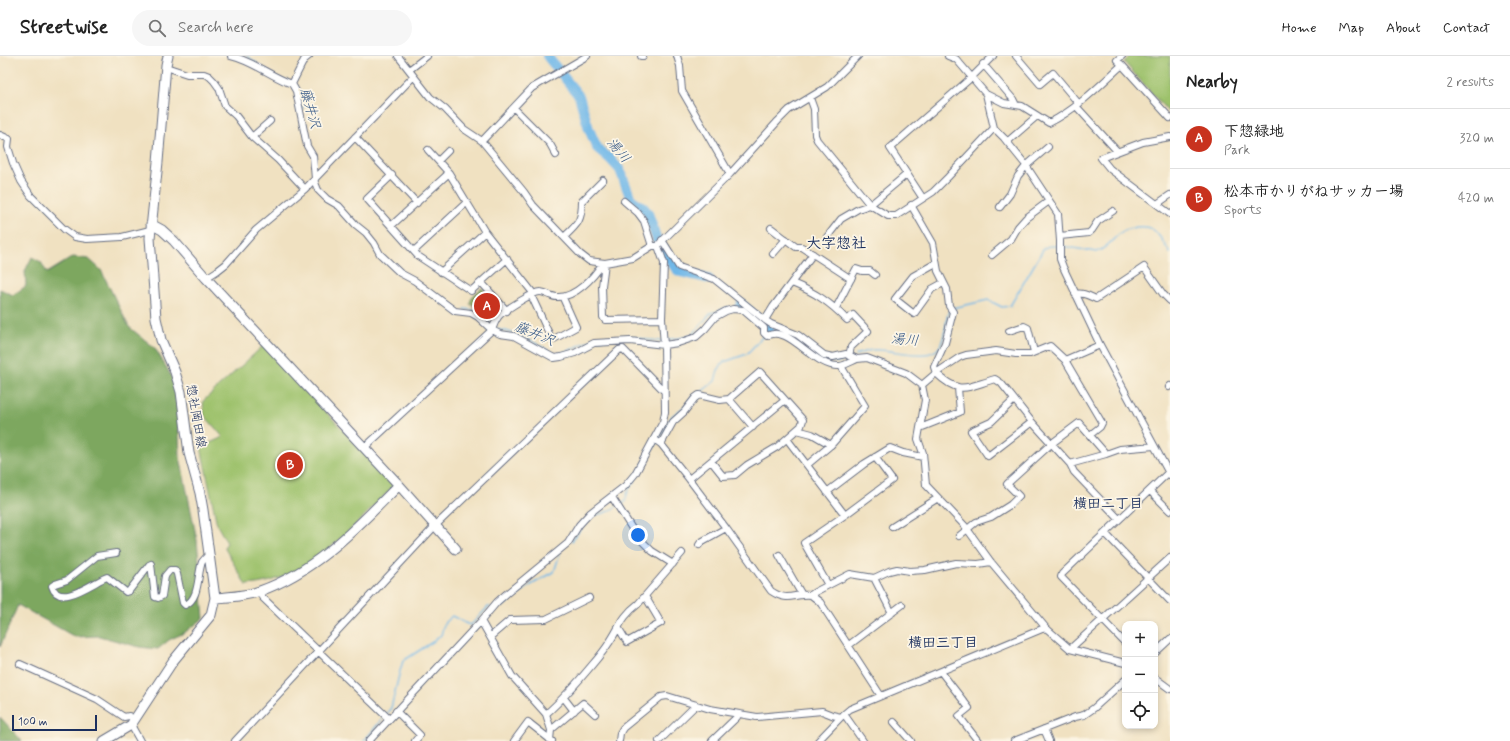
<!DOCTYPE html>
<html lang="en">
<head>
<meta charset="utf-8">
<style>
	body { margin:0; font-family:Mynerve,"Klee One",sans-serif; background:#f6f6f6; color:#222 }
	.controls { position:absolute; right:12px; bottom:12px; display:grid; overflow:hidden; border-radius:8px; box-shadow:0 2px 6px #0003 }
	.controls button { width:36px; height:36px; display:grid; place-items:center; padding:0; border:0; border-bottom:1px solid #e0e0e0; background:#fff; color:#222; font:20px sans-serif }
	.scale { position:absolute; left:12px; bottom:10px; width:85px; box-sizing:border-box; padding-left:4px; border:2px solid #1b2f5e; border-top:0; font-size:11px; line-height:14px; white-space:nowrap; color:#1b2f5e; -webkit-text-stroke:3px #fcf5e5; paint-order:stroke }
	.you { position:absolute; left:638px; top:479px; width:14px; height:14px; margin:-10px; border:3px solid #fff; border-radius:50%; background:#1a73e8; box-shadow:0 0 0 6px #1a73e833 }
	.badge { display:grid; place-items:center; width:26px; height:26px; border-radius:50%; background:#c8321e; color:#fff; font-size:13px; font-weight:700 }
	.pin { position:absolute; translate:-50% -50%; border:2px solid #fff; box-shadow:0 1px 4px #0006 }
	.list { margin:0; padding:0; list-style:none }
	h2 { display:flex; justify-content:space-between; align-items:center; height:52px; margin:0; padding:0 16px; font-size:17px }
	h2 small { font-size:13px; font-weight:400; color:#767676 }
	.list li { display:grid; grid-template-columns:26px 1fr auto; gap:12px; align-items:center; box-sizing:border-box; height:60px; padding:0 16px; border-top:1px solid #e0e0e0 }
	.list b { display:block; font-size:15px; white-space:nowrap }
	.list p { margin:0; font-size:13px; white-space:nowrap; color:#767676 }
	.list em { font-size:13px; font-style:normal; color:#767676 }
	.icon { flex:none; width:22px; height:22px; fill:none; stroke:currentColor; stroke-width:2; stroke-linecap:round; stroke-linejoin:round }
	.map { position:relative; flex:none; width:1170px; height:685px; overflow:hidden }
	header { display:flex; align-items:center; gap:24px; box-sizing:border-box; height:56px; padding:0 20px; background:#fff; border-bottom:1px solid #e0e0e0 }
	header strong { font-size:19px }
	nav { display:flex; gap:22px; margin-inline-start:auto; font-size:14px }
	.search { width:280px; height:36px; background:#f6f6f6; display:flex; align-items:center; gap:10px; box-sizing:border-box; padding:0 14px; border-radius:22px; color:#767676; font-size:15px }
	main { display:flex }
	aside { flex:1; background:#fff }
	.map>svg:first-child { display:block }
	.green { fill:#9cc16b; stroke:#5c7864 }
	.forest { fill:#7da75f; stroke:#4c6b5e }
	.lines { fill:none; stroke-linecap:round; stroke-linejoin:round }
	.stream { stroke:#71b8e8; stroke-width:1.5 }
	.river { stroke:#71b8e8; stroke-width:10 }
	.street-casing { stroke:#666d81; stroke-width:8 }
	.secondary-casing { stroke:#666d81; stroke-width:11 }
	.street { stroke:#fff; stroke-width:6 }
	.secondary { stroke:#fff; stroke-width:9 }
	.labels { text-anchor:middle; stroke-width:3.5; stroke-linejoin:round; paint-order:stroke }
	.street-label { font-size:13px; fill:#1b2f5e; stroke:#fcf5e5 }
	.water-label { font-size:14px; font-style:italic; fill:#355887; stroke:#fcf5e5 }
	.neighbourhood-label { font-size:14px; font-weight:bold; fill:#1b2f5e; stroke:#fcf5e5 }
	.quarter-label { font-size:15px; font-weight:bold; fill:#1b2f5e; stroke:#fcf5e5 }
</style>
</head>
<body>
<header>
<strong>Streetwise</strong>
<div class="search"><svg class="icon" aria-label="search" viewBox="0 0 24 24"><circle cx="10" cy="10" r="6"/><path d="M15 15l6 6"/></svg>Search here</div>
<nav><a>Home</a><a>Map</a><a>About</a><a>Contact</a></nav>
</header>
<main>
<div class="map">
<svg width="1170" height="685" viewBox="0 0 1170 685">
	<rect width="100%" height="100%" fill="#fcf5e5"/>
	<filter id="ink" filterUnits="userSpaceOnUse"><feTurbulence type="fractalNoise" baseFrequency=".025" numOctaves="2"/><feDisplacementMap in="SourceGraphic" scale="8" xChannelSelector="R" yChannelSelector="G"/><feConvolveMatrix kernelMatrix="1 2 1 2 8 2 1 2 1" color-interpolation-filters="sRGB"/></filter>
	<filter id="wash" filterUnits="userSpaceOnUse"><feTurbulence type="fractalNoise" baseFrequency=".012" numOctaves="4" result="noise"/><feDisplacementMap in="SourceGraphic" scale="16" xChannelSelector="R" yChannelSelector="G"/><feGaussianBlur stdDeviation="0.9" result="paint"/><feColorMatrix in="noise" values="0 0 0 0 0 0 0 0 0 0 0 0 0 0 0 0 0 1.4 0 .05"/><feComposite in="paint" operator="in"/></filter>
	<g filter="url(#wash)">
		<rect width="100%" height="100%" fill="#f0e1c1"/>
		<path class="green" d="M1130,0H1170V58L1124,6Z
			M482,232L502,254L492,263L479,252L470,247L472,241Z
			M264,289L392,427V432C351,472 308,526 246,529L224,491L227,487L217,469L201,391L223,381L204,359L203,345Z"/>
		<path class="forest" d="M32,201L41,206L47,217L73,201L89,203L101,214L129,271L155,292L168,314L177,333L180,401L197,484L204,562L184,577L169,584L158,593L139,591L99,580L75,581L18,549L0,591V233L13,239L26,230L25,215Z
			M0,661L22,685H0Z"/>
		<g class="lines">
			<path class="stream" d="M247,0L257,7
				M300,39L302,46L303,54
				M1062,190L1096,196C1106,193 1111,185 1118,179C1122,175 1127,173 1132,172C1155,166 1159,180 1170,197
				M441,241L449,247
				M734,250H744
				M953,252L988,244L1002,251L1010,250L1044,192L1049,190H1059
				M464,253C480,254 482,259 492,270
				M496,273C520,277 534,286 554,298C571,298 582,284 599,283C607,282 622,281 630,281C641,282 651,285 662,285
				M766,276L769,273L778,275
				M786,277L797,283L814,297
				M665,284L686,281L694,277L710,258L728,251
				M856,299C863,296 872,293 880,294C896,294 931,306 940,290C945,281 946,267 948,257L951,254
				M827,304L838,306L851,302
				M700,337L715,325L718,314L724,306L747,298L764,279
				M659,383L672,360L685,350L695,339
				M620,449L625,446L628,435L657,386
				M572,485L588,463L595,459L604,457L616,451
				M496,551L503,550L531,529L554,516L560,497
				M386,658L391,652L400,615L403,605L434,585L441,579L445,566L452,560L467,568L471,569L488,551H490
				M364,685L384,661"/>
			<path class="river" d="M547,0L579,40L589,73L597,92L610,103L620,114L631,143L643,151L648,157L657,184
				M663,194L676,213L680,216L709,223
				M741,248L769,273"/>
		</g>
	</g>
	<g filter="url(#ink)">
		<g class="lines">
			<defs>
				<path id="street" d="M231,0C253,5 270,20 292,28L296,35L307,90L313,100L315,123
					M398,0L430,41L445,53L464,73L482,85L524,136L533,149L580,198L589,205L605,207L633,202L652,190H658
					M641,0H643
					M677,0L680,10L682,35L730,118
					M948,0L956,3L986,38L994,72L1004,82L1025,108L1058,158L1060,185V203L1063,211L1100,289L1170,419
					M1016,0L1040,28L1053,17L1079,48
					M983,8L1013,43L1016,49
					M1122,9L1170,62
					M166,11L187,18H204L209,20L214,25L219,32L225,50L236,60L252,81
					M409,14L427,0
					M292,28L304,4L309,0
					M986,38L1004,47L1022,50L1049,67C1077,53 1099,30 1122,9L1117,4L1122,0
					M810,42L814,53L815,79L817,84L870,149L888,160H896L933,136L948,121L994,72
					M1076,50L1117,95
					M514,52L550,88L556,99
					M270,65L252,81L278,104L305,133
					M0,79L9,83L8,91L13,107L21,125L31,140L64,173L75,181L87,183L122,181L150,174
					M355,81L417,147
					M1170,81L1143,86L1101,102L1110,113L1170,158
					M482,85L532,32L587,0
					M1007,86L1037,60
					M428,94L449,117L485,176L533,237
					M439,104L448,95
					M392,119L367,143L418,200L471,235L507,203
					M314,124L318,134L327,143L339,150L356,169L366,177L374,187L380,198L400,217L415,225L455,255L471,257L478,261L492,274L500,278L514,280L554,302L561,301L575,297L594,287L630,285L664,289L678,287L696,281L705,273L715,261L726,255L733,253L743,254L764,272V277L767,280C789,267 813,312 840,310C846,309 852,305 857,303
					M922,141L890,92L972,21L993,0
					M624,145L638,157L644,165L652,190
					M1157,148L1170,139
					M911,149L933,187L938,215L947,233L949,250L953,256L945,287L934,311L936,317L922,329
					M1000,151L1010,138L1018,120L1026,110L1048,91
					M391,170L449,117
					M771,172L796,191H802L851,223
					M1060,180L1089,177L1092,174L1098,165L1113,155
					M564,181C578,168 582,165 582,145L603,124
					M827,181L841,163L858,153L870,149L907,118
					M662,184L679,211L714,223L765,264L771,268L798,279L824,299L833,301L846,298L857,303L867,302L906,317L922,329L925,344L918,383L923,397L926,429L965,470L991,506L1046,572
					M660,187L730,118L778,65L789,54L827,31L858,0
					M414,195L466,147
					M773,198L786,183
					M992,199L1011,183L1018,171L1026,162L1049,145
					M605,207L602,230L603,261L605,264L662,263
					M936,207L913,220L895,243L914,258L932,233L943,227
					M441,216L485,176
					M206,222L217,215L226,208L256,174L305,133L413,21
					M481,226L507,255
					M792,227C814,236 830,246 847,264L853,259L868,275L851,291L849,300
					M1075,238C1083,236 1089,240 1096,243L1144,211L1163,238L1170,245
					M531,239L552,284L576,271L563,242
					M836,252L856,213L862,215H870L875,219
					M765,264L773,251L813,198
					M1009,275L1024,270L1028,272L1034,296
					M1065,304L1100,289
					M1169,331L1170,330
					M1014,344L991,366L971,375L988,400L1032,366
					M920,372L960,356L958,332
					M797,374L812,378L831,389L807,409
					M1090,379L1100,371L1102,367L1065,304L1050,290L1030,298H1016L996,295L966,299L960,301L936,317C960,340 967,331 995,323L1001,327L1032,366L1070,408L1074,416L1119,463
					M654,383L661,388L689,423L726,472L771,535C789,547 793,537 811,539L820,546L881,640
					M787,383L845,459
					M661,388L673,366L684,356L695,342L699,339L720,344L729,343
					M831,389L865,350L841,310
					M364,392L492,274C494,269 496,262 501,258C507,253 533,236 540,236C546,236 551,241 557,241C575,242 594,221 602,208
					M711,405L723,420L735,419L747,409L777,391L801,370L803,364L760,316L729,343L753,371
					M1070,408L1106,398
					M689,423L785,344
					M1150,435L1170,455
					M827,436L864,408L890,392L903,397L923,401
					M612,441L636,479L652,495L673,508
					M892,471L938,442
					M1105,477L1170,545
					M959,480L976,466L991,461L1010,449L1019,440L1007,428L1051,388L1079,367L1106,398L1120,393L1154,390
					M699,489L701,486L726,472
					M116,497L97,500L67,524L55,528L52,530C59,554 95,525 107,521L126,536L129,535L149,509L151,508L155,541L158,542L162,540L165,520L170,514H175L177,518L183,547L185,549C200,543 197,519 202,506C204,503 206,501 209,499
					M779,499L802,539
					M874,522L892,557
					M828,529L804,487L845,459L892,424L875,401
					M260,535L262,541L389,663
					M811,539L815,536L850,518L874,522L889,515L897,513L910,515L925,514L956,507L978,508L991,506
					M481,565L512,620L546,658L551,674L550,684
					M618,571L627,586L661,567L645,540
					M490,581L510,564L546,563L589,542
					M1125,587L1061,521L1062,518L1170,415
					M849,589L902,549
					M1070,593L1170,502
					M1155,597L1170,583
					M20,608L97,643L124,661L129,660L134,663
					M941,616L969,652L959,660L978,685
					M1155,622L1170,633
					M564,642L574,655
					M396,655L420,679L415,685
					M546,658C563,643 577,627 592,609C598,602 604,595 609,587C620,571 621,561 638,548L682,497
					M844,658L863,685
					M894,666L911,685
					M131,669L140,685
					M1044,673L1049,685
					M551,674L583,647L595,658
					M235,685L436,469L619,294L623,293L664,335
					M369,685L481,565L497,546L506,538L568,487L579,469L590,457L625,430L635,418L663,366L665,356L664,289L662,263L664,207L658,190
					M514,685L528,666L552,685
					M619,685L620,677L623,672L661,641L667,640L710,653L757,661L822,655L832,659L841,661
					M659,685L696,649
					M712,685L737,661L738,658
					M818,685L844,658L850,653L1042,573L1046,572L1070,593L1125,607
					M1014,685L1075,661L1084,659L1094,652L1125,624"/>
				<path id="secondary" d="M151,168L162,174L174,185L206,222L399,429L456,493
					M215,542C231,541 246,540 260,535C317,515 358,470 399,429
					M104,685L131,669L173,605L211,559L215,542L203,454L200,437L189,397L181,336L175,316L161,284L156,262L150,182L158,106L166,9L168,0"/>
			</defs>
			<use href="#street" class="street-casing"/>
			<use href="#secondary" class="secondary-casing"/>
			<use href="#street" class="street"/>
			<use href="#secondary" class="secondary"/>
		</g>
	</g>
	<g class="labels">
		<g class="street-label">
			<text transform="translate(197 360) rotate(80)" y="5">惣社岡田線</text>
		</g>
		<g class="water-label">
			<text transform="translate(311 52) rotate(74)" y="5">藤井沢</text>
			<text transform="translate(619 94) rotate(50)" y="5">湯川</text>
			<text transform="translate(535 277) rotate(23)" y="5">藤井沢</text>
			<text transform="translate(905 283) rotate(5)" y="5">湯川</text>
		</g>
		<g class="neighbourhood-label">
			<text x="1108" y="452">横田二丁目</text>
			<text x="943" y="591">横田三丁目</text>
		</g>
		<g class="quarter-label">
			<text x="836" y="192">大字惣社</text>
		</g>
	</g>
</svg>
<div class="controls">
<button>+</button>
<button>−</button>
<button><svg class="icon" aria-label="locate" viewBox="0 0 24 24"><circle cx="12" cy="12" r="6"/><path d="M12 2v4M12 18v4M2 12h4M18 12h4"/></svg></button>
</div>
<div class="scale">100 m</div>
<div class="you"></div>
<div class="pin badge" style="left:487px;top:250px">A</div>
<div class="pin badge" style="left:290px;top:409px">B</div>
</div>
<aside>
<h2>Nearby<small>2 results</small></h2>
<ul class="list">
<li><span class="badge">A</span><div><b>下惣緑地</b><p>Park</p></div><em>320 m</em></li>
<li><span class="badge">B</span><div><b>松本市かりがねサッカー場</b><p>Sports</p></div><em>420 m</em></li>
</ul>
</aside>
</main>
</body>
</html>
